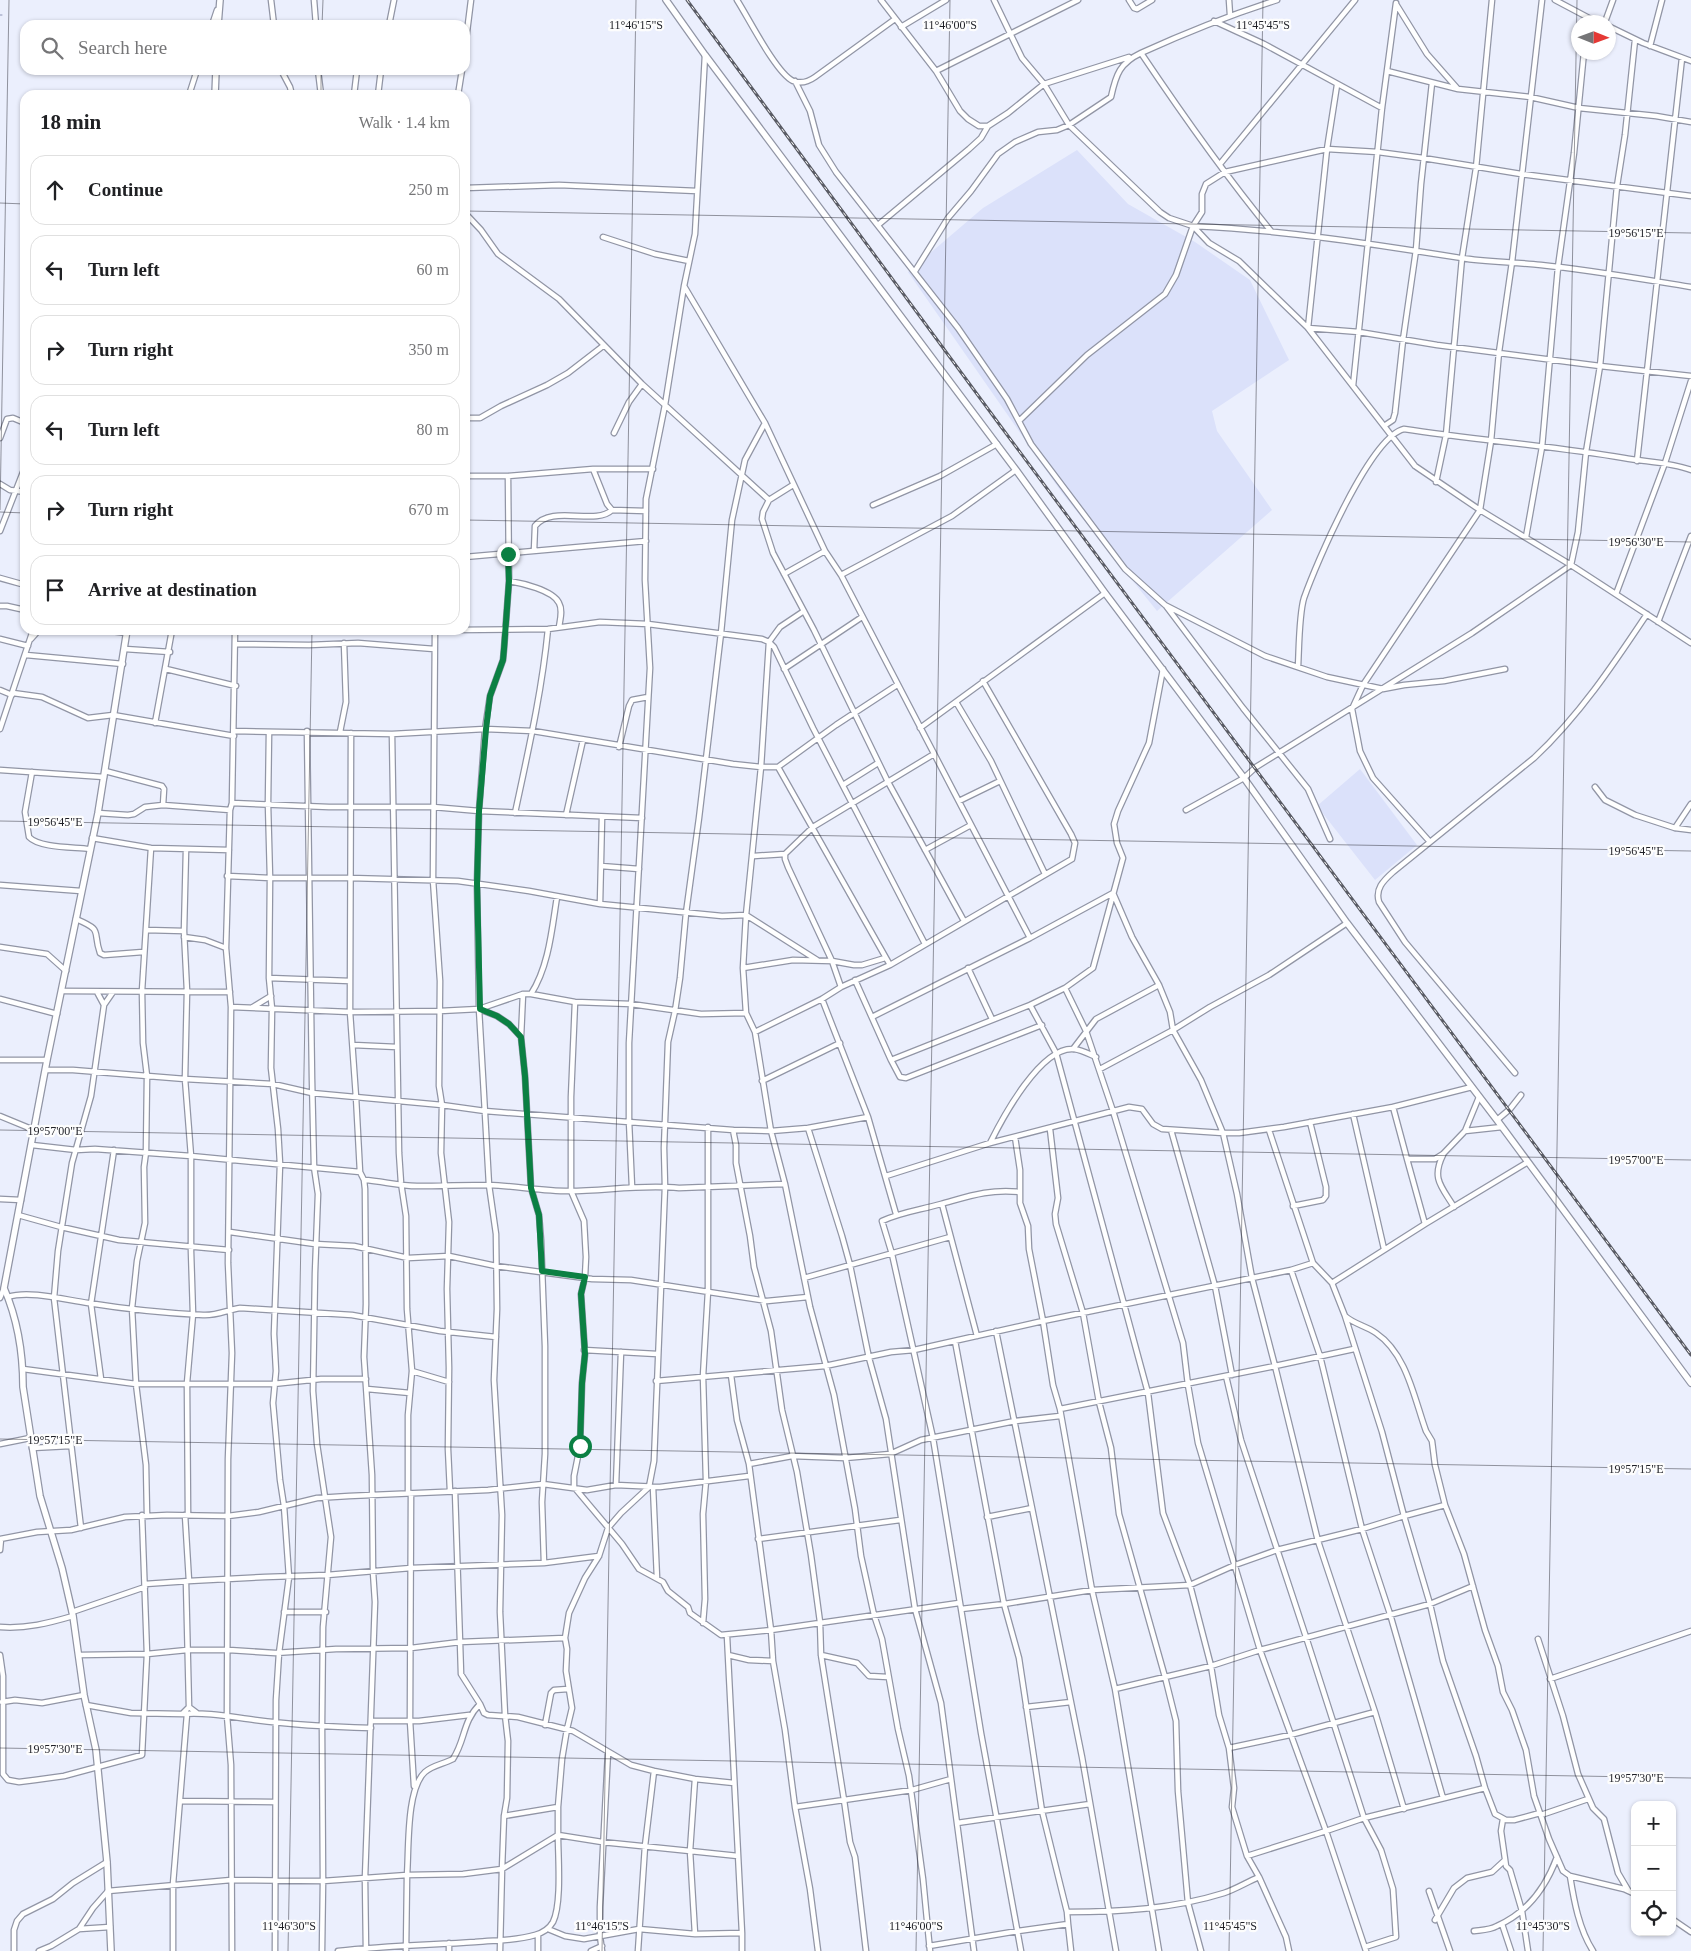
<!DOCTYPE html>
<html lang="en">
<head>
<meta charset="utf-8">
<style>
	body { margin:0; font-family:Georgia,serif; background:#f6f6f6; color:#202124 }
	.controls { position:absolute; right:15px; bottom:15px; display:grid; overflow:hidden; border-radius:10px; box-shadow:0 1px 4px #0004 }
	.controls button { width:45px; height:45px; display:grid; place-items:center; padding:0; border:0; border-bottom:1px solid #e0e0e0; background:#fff; color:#202124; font:25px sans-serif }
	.compass { position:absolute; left:1571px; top:15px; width:45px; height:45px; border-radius:50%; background:#fff; box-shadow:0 1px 4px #0004; rotate:91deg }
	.stop { position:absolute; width:15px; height:15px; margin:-11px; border:4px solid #0b8043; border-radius:50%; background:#fff }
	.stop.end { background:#0b8043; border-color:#fff; box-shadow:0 1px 5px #0008 }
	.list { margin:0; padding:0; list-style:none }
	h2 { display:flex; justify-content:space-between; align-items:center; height:65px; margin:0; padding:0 20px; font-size:21px }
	h2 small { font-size:16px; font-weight:400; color:#757577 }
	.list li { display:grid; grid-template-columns:32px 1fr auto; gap:15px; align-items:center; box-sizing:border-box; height:70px; margin:0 10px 10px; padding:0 10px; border:1px solid #e0e0e0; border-radius:15px }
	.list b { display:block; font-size:19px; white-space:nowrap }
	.list em { font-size:16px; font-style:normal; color:#757577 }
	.icon { flex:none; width:28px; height:28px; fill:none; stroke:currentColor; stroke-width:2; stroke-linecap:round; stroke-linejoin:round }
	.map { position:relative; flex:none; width:1691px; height:1951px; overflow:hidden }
	.search { position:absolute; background:#fff; box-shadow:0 1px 4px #0004; left:20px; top:20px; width:450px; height:55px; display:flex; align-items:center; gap:12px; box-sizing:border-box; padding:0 18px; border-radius:15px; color:#757577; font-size:19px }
	.panel { position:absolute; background:#fff; box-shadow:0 1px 4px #0004; left:20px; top:90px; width:450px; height:545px; border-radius:15px }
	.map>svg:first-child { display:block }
	.built { fill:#dbe1fa }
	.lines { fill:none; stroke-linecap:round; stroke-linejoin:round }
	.stream { stroke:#8d94b6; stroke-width:1 }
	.minor-casing { stroke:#9195a5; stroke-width:7 }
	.tertiary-casing { stroke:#9195a5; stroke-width:8 }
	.minor { stroke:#fff; stroke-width:4.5 }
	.tertiary { stroke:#fff; stroke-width:5.5 }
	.rail-casing { stroke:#595b64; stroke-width:3 }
	.rail { stroke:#fdfdfd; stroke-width:1; stroke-dasharray:4; stroke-linecap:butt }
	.route { stroke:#0b8043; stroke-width:6 }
	.ticks { fill:none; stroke:#1f2027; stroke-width:1; stroke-opacity:0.45 }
	.ticks-label { font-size:12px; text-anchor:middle; fill:#1f2027; stroke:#fdfdfd; stroke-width:4.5; stroke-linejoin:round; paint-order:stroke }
</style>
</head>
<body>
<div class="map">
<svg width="1691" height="1951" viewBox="0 0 1691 1951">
	<rect width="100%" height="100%" fill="#ebeffd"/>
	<path class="built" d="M1077,150L1128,204L1195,242L1250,280L1289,360L1212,411L1217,431L1272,510L1157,611L1062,493L908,272L983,208Z
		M1360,769L1417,845L1375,880L1317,806Z"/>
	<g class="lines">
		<path class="stream" d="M0,15H2"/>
		<defs>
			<path id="minor" d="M271,0L274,25
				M314,0L316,25
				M737,0C748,17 776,73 793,81C801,84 808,82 815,77L895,19
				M881,0L936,71L960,111L968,119L979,126H988L1008,113L1044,84L1129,57
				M994,0L1022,58L1044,84L1069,125L1160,212L1169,218L1193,226L1209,243L1239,261L1308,328L1415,466L1480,510L1571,565L1691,643
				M1129,0L1134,8L1137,9L1152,0
				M1229,0L1230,15
				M1555,0L1589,18L1601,22
				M1396,4L1427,54L1457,88
				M1214,21L1264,44L1382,108
				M1605,22L1613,0
				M212,25L217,10
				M389,25L394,0
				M1608,26L1643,43L1691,61
				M901,27L946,0
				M1650,46L1662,0
				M465,48L471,0
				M1141,53C1185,33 1230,15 1277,0
				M705,55L695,234L684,286L765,423L825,551L841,575L1030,938
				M281,70L290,87L292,95
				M318,70L321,95
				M936,71L1078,0
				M1387,71L1458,89L1530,97L1579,108L1656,116L1691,122
				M795,81L810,111L819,145L836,172L958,328L1007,399L1031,444L1125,569L1165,605L1265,656L1327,677L1383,689L1404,685L1444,681L1505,669
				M1337,85L1327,149L1308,328L1359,332L1437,345L1600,366L1691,376
				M189,95L197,70
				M354,95L357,70
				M378,95L381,70
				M458,95L462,70
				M1220,164L1355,0
				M465,188L559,185L697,191
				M465,213L481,230L498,254L559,299L642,384L769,500
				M878,225L969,149L981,138L988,126
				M1193,226C1284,230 1372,244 1461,258C1487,262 1514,262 1541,265C1591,270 1641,279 1691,287
				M603,237L655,254L689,261
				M915,271L948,218L971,191L998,154L1015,142L1038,132L1057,130L1069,125L1111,97C1116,74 1120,63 1141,53C1182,114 1224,174 1271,231
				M1353,386L1382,108L1396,3
				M465,418H480L501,406L547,385L568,373L603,346
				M1020,420L1087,355L1165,294L1176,275L1193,226L1202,212V194L1206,184L1225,172L1327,149L1378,152L1423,158L1521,174L1691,196
				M1384,426L1393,420L1395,413L1403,340L1416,250L1421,184L1432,83
				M614,433L629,402L642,384
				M0,438L7,419L13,418L25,423
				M1637,461L1682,58
				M593,469L607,504L612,510L646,511
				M465,476H508L593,469H653
				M508,476L509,581L504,649L503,660L490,696L485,729L479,811L477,883L479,1009L483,1078L489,1185L496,1234L497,1309L494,1380L502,1515L500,1612L505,1715L508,1741L507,1798L504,1816L502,1869L558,1835
				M1436,482L1446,435L1462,258L1476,168L1492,0
				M0,484L10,490L25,492
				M793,485L769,500L763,512L762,519L773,553L814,630L888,782L964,921
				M873,505L940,476L997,444
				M0,531L25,467
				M1526,537L1542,447L1558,267L1574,153L1584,52
				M534,551L535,526C552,504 595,526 612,510
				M465,557L646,541
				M784,574L825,551
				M841,575L952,516L1016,470
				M0,578L25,585
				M509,581C521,583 553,590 559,603C563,610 560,620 559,627
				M1616,594L1665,463L1691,381
				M0,606H7L25,610
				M1166,606L1243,708L1308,789L1330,839
				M804,611L780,627L769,642L761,767L746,915L743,968L746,1013L755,1032L771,1131L785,1184L810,1307L834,1395L855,1509L861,1556L874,1615L882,1639L898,1729L909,1776L923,1879L930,1951
				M1658,622L1691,536
				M103,630L127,633
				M435,630L433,880L440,981L439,1086L442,1105L441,1153L449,1222L447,1289L449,1368L448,1449L450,1491
				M453,630L548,629L600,622L648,624L762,639L769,642L774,647L813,728L925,944
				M0,639L28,646
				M31,639L39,630
				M236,644L309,645L358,643L434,649
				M125,649L170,652
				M26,655L123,664
				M1298,667C1299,649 1299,614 1304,598C1316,564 1370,437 1404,429C1477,440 1551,446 1624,458C1646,462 1669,462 1691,470
				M166,669L236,686
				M784,669L862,617
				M0,690L12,695
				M13,693L42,697L88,718L113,715L234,736
				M956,702L991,761L1045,874
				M155,723L172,630
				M920,728L1105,593
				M0,729L33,630
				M234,731L392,734L485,729L533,731L733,764L761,767H778L836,725L897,685
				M307,731L312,1079L314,1167L318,1194L315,1273L313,1391L317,1444L331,1537L323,1627L322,1726L323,1881L322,1951
				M269,732L268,804L270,878L269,978L272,1009L271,1068L278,1129L280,1164L274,1334L276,1371L273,1403L280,1480L284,1506L289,1577L279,1653L276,1700L275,1951
				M340,732L346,702L344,643
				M351,733L350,1012L356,1097L360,1172L364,1180L365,1189L366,1304L364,1357L372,1475L373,1572L375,1602L365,1878L366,1951
				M392,734L399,1153L401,1183L406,1216L407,1309L412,1371L408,1415V1493
				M619,747L629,706L632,700L648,697
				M778,767L890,965
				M0,770L104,777
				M105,771L162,786L164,789L163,805
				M32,772L25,812L29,837C39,848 74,847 89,849
				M843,785L878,763
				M1595,787L1605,800L1635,815L1675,828L1691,830
				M959,801L1000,781
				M232,803L329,807H433L479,811L642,818
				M1186,810L1244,778L1256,767L1472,633L1571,565L1578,532L1586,452L1600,366L1617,186L1625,135L1635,40
				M98,813L128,815L134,814L145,807L163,805L230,810
				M515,813C528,752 542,691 548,629
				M566,815L583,740
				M1675,828L1691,804
				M92,838L151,848L229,850
				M1430,842L1373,778L1360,751L1352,709L1363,685L1480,510L1491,441L1499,352L1512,262L1542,0
				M186,850L184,931L187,991L185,1079L191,1156V1251L193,1314L187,1383L188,1515
				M925,850L971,825
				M754,856L785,854
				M601,866L639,869
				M227,876L270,878H350L458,881L529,891L600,904L722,916L746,915L817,960
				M0,885L81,891
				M600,904L602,817
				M76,919C104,931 92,930 100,953L104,955L143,952
				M146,930L184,931
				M184,937L205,940L226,948
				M0,947L47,954L66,971
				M743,968L793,960L832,961L854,965H862L885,958
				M968,968L992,1019
				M269,978L350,981
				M855,980L891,1060L1030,1005L1065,988L1093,968L1123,858L1117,843L1114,824L1118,811L1149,743L1163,669
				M841,987L832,961L788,867L785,859V854L813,827L934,754
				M1065,988L1086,1031L1113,1111L1183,1343L1188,1385L1198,1443L1260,1650L1326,1831L1247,1856
				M62,991L230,992
				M97,992L104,1005
				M523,994L521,1037L525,1076L531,1188L539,1215L541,1240L545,1346V1454L542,1502L544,1563L599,1556
				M531,994L575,1002L631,1004L701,1014L746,1013
				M0,999L57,1014
				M822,999L868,1117L896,1214
				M575,1002L571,1097V1191L584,1221L586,1257L585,1277L581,1294L585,1354L582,1383L580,1446L574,1476V1487L622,1544L639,1569L663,1582L668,1591L688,1607L690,1613L721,1635L771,1630L959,1603
				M1030,1005L1056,1053L1148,1393L1163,1513L1190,1585L1211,1666L1219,1715L1229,1748L1234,1788L1232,1807L1247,1856L1259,1877L1286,1937L1289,1951
				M231,1007L350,1012L440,1011L479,1009L497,1016L509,1024L521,1037
				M253,1007L271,996
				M479,1009L523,994H531C549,966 552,928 557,897
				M872,1017L1030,938L1113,893
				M755,1032L822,999L841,987L890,965L1072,859L1075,843L1071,834L983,681
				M353,1045L397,1047
				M1073,1049L1096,1019L1159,985
				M0,1060H47
				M891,1060L900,1077L906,1078L1042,1025
				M1100,1069L1173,1030L1210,1007L1269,975L1347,923
				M46,1070H73L185,1079L273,1084L312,1093L442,1105L485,1111L733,1130L771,1131L808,1128L868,1117
				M1515,1073L1405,942L1379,902C1375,889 1383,881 1393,872L1534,758C1579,716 1613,665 1647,614
				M762,1081L840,1043
				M1393,1107L1407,1159H1435L1443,1154L1465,1131L1502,1127
				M1353,1114L1384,1249
				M0,1116L34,1130
				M1497,1120L1510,1109L1521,1095
				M808,1128L842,1236L850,1265L869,1358L886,1419L915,1609L941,1703L974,1951
				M1050,1129L1058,1198L1055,1214L1056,1224L1083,1313L1099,1402L1111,1448L1119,1514L1165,1677L1176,1721L1178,1791L1188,1903L1201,1951
				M733,1130L736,1145V1163L750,1236L754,1267L771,1331L782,1410L797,1472L811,1555L820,1622L821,1655L844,1800L912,1790L951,1779
				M1171,1130L1215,1286L1232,1375
				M1269,1130L1313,1263L1332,1283L1345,1316C1354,1324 1366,1326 1376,1333C1407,1354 1414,1398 1426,1431L1432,1441L1435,1465L1445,1505L1464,1554L1485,1630L1498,1666L1503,1692L1512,1710L1526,1750L1534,1796L1549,1839L1563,1871L1570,1876L1624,1889L1635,1894
				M1465,1131L1479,1097
				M990,1143C1003,1117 1041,1046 1074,1049C1082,1050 1089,1054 1096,1057
				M32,1145L76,1150L95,1149L191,1156L360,1172
				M1443,1155C1431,1179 1442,1187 1454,1207
				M886,1176L990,1143L1129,1107L1142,1109L1153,1124L1162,1129L1223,1133H1239L1284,1127L1393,1107L1472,1087
				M364,1180C382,1181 399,1186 417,1186C441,1186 465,1185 489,1185C516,1186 542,1191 569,1191C605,1191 642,1184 679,1188L785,1184
				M632,1187L629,1121V1043L650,668L645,580L646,499L665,405L684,286
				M0,1199L21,1200
				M942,1204L977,1336
				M1293,1206L1323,1200L1326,1196V1187L1310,1122
				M18,1215L61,1227L119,1240L229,1250
				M1425,1224L1528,1162
				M230,1232L315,1244L354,1246L408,1258L449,1256L496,1266L592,1279L631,1280L767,1301L808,1297
				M1291,1270L1320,1356L1362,1529L1390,1614L1443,1798
				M804,1278L950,1237
				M1332,1283L1425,1224L1407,1159
				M8,1297C29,1290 66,1300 88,1303C125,1309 165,1313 203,1315C216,1316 227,1310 240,1308L352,1315L440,1331L496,1337
				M0,1298L4,1288
				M1345,1316L1382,1432L1404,1516L1445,1505
				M955,1341L1004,1604L961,1609L933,1438L892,1254L882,1221C901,1212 920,1210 941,1204C970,1196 988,1189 1020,1192
				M1354,1349L1275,1366L1318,1541L1375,1712L1404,1809
				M584,1350L657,1354
				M23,1369L136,1384H273L321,1379H366
				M412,1371L449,1382
				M731,1375L737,1420L749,1464L771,1630L773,1661L785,1730L795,1807L844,1800L850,1842L855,1857L866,1951
				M1226,1376L1241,1440L1306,1637L1364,1818L1381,1850L1393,1889L1396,1937L1365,1947
				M101,1379L91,1304L114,1150
				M656,1381L825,1366L891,1352L914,1350L1043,1321L1029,1249L1028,1226L1020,1203V1170L1015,1137
				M367,1389L410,1393
				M1060,1409L1275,1366L1252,1278L1237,1194L1223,1133L1201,1080L1173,1030L1170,1012L1159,985L1132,937L1113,893
				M0,1444L30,1438
				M32,1448L70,1446
				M749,1464L792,1456L845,1458L890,1454L921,1440L1015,1421L1060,1416
				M616,1485L621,1352
				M653,1487L657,1578
				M411,1493L410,1721L414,1786
				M1032,1508L1082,1757L1116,1951
				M147,1515L146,1465L136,1384L132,1308L137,1261L145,1223L144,1167L146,1152L147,1076L143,1043L142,991L151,848
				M987,1517L1032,1508L996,1331
				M81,1528L54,1298L58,1251L72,1163L91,1096L104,1005L113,992
				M0,1539L37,1532L71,1530L125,1517L167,1515L228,1516L259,1512L317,1498L349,1496L488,1490L543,1484L587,1490L616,1485L660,1487L749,1476
				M758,1539L900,1520
				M0,1550L1,1539
				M189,1581L265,1577L327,1575L411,1568L544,1563
				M186,1582L189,1707L197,1713
				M145,1584L189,1581L185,1515
				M961,1609L981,1733L1021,1951
				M72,1612L145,1587
				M284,1612H326
				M703,1623L705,1599L703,1514L706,1481L703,1376L708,1291V1127
				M0,1627C26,1629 49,1623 73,1616
				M1538,1639L1563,1716L1578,1774L1593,1808L1604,1819L1618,1873L1628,1890
				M0,1655L3,1676V1774L8,1780L19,1782L35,1780L64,1776L142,1755L147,1654L187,1650H229L275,1653L336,1649L411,1648L460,1642L455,1491
				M79,1655L147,1654L142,1515
				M728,1655L749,1660L773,1661
				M821,1655L857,1663L869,1676L888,1677
				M1550,1679L1691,1631
				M1115,1689L1211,1666L1260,1650L1430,1604L1473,1586
				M2,1702L15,1700L42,1703L84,1695
				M480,1704L484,1713L488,1715L518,1717L573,1731L631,1765L654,1771L695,1779L734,1783
				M86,1705L131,1713L182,1714L189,1707
				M1026,1707L1071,1702
				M182,1714C207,1712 231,1717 255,1720C293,1725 332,1727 371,1728
				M372,1721H419L469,1715
				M545,1725L551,1693L554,1690L568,1689
				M1229,1748L1290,1735L1375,1712
				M695,1779L690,1851L738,1856
				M180,1801L274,1802
				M795,1807L810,1889L818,1951
				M1541,1815L1588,1799
				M504,1816L558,1807
				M1503,1819L1501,1831L1506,1866L1510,1870L1522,1911L1528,1951
				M957,1823L1090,1804
				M1570,1876C1574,1901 1579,1929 1593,1951
				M1429,1891L1450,1951
				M1067,1912C1120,1912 1173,1909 1224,1893C1236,1889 1247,1882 1259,1877
				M1672,1919L1691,1932
				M1435,1920L1454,1888L1467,1878L1492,1872L1505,1860
				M1068,1924L1071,1951
				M1502,1924L1511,1951
				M79,1929L110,1927
				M548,1929L565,1936L584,1939L639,1929L695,1934L742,1933L727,1636
				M1474,1931C1482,1930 1490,1930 1497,1926C1527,1913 1546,1887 1557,1857
				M695,1934L690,1851L602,1842L558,1835V1807L562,1759L567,1729L572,1708L566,1671L567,1649L565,1638L569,1613L585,1578L599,1556L608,1528L621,1513L649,1487L654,1461L665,1187L664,1148L668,1042L675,1011L680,978L686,913L699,818L721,633L732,520L745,460L765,423
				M449,1943V1951
				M929,1946L1018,1931L1068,1924L1067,1912L1042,1811L1019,1658L1004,1604L1092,1590L1190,1585L1235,1565L1277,1550L1362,1529L1404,1516L1430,1604L1443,1661L1476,1756L1485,1788L1495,1814L1506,1820H1514L1540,1813
				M14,1951V1930L17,1921L23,1914L53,1899L73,1883L107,1862
				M39,1951L51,1946L79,1929L93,1908L108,1891L231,1880L323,1881L407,1875C409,1850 406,1789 425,1772C433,1765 444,1764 453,1759C466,1739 462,1722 480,1704L461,1674L460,1642L565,1638
				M173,1951V1884L187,1714
				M232,1951L231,1765L227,1716L228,1459L232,1353L228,1263L231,1007L226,948L230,810L232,803L235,630
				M338,1951C383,1946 429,1945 475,1942C494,1940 516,1941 535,1935C542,1933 549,1929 553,1922C562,1903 558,1857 558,1835
				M406,1951L407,1875L463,1874L502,1869L500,1951
				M538,1951V1935
				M591,1951L602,1946
				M602,1951L600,1936V1907L608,1752
				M638,1951L645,1846L654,1771
				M742,1951V1933
				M1159,1951L1115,1689L1092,1590L1060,1409L1053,1385L1043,1321L1291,1270L1313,1263
				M1366,1951L1326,1831L1364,1818L1485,1788"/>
			<path id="tertiary" d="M666,0L705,55L1016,470L1105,593L1244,778L1347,923L1497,1120L1691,1383
				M218,25L220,0
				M215,95L216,70
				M111,1951L107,1862L96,1750L84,1695L73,1616L62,1568L40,1496L23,1387C23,1354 17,1318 4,1288L47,1060L98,813L127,630"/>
		</defs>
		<use href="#minor" class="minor-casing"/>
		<use href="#tertiary" class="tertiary-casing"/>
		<use href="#minor" class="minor"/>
		<use href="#tertiary" class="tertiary"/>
		<defs>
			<path id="rail" d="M687,0L1002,428L1691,1355"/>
		</defs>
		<use href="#rail" class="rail-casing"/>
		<use href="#rail" class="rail"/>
	</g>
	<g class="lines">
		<path class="route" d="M508,554L509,581L504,649L503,660L490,696L486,729L479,811L477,883L480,1009L497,1016L509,1024L521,1037L525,1076L531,1188L539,1215L542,1271L585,1277L581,1294L585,1354L582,1383L580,1446"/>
	</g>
	<path class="ticks" d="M322,25L323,0M321,95V70M0,203L25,204M465,211L1691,233M0,510L9,0M0,512L25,513M465,520L1691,542M0,821L1691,851M0,1130L1691,1160M0,1439L1691,1469M0,1748L1691,1778M288,1951L312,630M602,1951L636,0M916,1951L950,0M1229,1951L1263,0M1543,1951L1577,0"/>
	<g class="ticks-label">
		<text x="636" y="29">11°46'15"S</text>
		<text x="950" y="29">11°46'00"S</text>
		<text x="1263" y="29">11°45'45"S</text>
		<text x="1636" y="237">19°56'15"E</text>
		<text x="1636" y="546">19°56'30"E</text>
		<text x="55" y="826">19°56'45"E</text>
		<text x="1636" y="855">19°56'45"E</text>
		<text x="55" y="1135">19°57'00"E</text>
		<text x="1636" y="1164">19°57'00"E</text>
		<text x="55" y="1444">19°57'15"E</text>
		<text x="1636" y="1473">19°57'15"E</text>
		<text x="55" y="1753">19°57'30"E</text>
		<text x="1636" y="1782">19°57'30"E</text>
		<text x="289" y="1930">11°46'30"S</text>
		<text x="602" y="1930">11°46'15"S</text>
		<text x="916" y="1930">11°46'00"S</text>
		<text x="1230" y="1930">11°45'45"S</text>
		<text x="1543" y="1930">11°45'30"S</text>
	</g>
</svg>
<div class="controls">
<button>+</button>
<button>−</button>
<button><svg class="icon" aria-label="locate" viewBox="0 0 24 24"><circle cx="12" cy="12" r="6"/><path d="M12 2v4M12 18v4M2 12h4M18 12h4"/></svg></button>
</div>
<svg class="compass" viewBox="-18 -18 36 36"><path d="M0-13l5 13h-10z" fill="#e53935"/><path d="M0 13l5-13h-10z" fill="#757577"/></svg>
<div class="stop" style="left:580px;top:1446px"></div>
<div class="stop end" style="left:508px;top:554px"></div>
<div class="search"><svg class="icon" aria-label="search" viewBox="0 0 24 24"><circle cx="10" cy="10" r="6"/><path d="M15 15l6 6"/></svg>Search here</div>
<section class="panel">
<h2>18 min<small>Walk · 1.4 km</small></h2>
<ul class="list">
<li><svg class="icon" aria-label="ahead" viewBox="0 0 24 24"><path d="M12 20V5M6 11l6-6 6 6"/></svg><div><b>Continue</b></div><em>250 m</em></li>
<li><svg class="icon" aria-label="left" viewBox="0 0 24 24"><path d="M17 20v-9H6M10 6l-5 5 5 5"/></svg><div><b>Turn left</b></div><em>60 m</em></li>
<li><svg class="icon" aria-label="right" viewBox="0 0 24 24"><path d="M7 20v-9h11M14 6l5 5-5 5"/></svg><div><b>Turn right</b></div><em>350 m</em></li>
<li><svg class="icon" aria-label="left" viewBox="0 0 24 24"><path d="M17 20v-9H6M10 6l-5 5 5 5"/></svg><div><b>Turn left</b></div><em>80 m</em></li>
<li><svg class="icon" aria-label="right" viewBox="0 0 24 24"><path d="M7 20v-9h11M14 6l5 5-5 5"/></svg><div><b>Turn right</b></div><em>670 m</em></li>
<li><svg class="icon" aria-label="arrive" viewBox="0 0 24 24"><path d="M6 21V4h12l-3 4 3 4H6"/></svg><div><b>Arrive at destination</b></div></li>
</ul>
</section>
</div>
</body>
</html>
